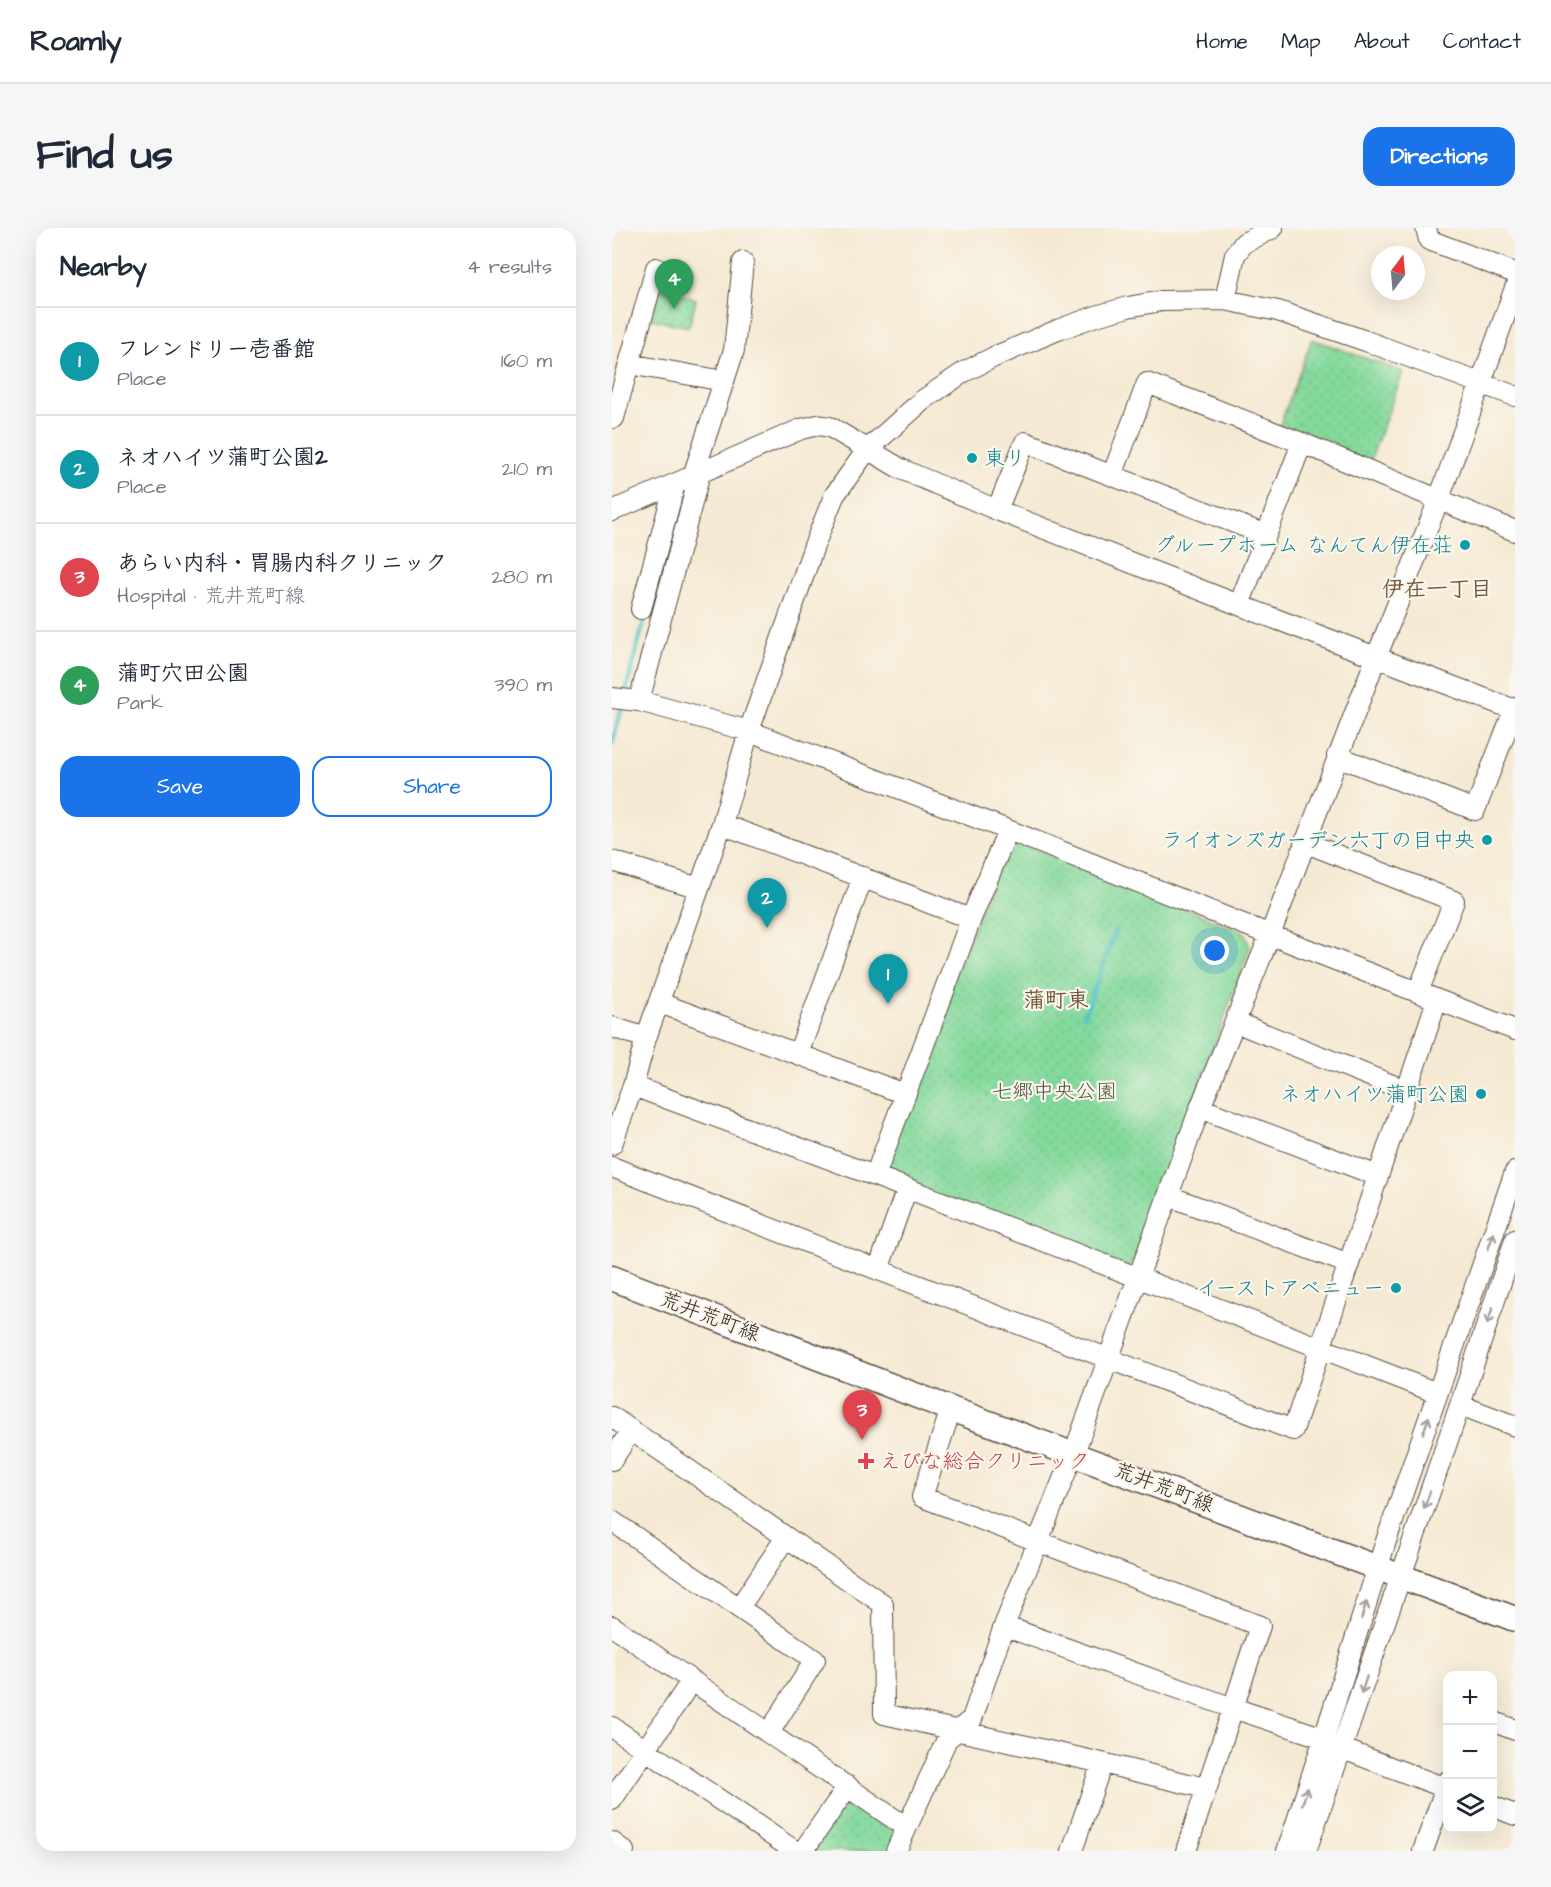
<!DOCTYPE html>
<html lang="en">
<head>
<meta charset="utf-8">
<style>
	body { margin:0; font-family:"Architects Daughter","Klee One",sans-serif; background:#f6f6f7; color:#1f2937 }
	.controls { position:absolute; right:18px; bottom:18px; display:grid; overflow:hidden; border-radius:12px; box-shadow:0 6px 24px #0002 }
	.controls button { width:54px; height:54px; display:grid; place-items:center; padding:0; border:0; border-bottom:2px solid #e0e1e3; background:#fff; color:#1f2937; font:30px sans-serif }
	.compass { position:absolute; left:759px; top:18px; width:54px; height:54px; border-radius:50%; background:#fff; box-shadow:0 6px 24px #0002; rotate:16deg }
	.you { position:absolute; left:603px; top:723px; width:21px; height:21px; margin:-15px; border:4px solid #fff; border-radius:50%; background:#1a73e8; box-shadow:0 0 0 9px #1a73e833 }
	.badge { display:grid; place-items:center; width:39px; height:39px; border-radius:50%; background:#1a73e8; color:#fff; font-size:20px; font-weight:700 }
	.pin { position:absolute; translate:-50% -50px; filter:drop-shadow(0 2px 3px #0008) }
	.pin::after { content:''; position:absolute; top:32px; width:21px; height:18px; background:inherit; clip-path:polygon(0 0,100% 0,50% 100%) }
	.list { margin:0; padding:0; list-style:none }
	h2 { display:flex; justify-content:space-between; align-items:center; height:78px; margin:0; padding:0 24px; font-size:26px }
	h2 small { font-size:20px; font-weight:400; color:#747a83 }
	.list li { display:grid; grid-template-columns:39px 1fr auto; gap:18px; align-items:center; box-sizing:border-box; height:108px; padding:0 24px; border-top:2px solid #e0e1e3 }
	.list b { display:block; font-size:22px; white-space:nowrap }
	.list p { margin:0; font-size:20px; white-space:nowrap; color:#747a83 }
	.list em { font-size:20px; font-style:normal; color:#747a83 }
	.actions { display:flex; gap:12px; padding:18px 24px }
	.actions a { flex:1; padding:14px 0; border:2px solid #1a73e8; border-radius:18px; text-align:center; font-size:21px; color:#1a73e8 }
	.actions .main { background:#1a73e8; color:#fff }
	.icon { flex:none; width:33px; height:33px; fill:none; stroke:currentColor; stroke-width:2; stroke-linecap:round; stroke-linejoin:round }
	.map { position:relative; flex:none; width:903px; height:1623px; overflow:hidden; border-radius:18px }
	header { display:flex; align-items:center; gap:36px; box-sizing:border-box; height:84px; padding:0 30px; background:#fff; border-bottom:2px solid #e0e1e3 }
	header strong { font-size:28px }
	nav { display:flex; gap:33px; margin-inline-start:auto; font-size:21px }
	.intro { display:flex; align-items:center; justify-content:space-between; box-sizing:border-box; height:144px; padding:0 36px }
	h1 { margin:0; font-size:42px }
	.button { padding:15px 27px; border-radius:18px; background:#1a73e8; color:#fff; font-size:21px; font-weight:700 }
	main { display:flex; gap:36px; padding:0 36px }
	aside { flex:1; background:#fff; border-radius:18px; box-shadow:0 6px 24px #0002 }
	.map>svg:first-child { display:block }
	.park { fill:url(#park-dots); stroke:#60825d; stroke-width:1.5 }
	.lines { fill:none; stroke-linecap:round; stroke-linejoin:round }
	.stream { stroke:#55c2cb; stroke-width:4.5 }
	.minor-casing { stroke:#574739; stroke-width:22 }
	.major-casing { stroke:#574739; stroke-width:27 }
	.minor { stroke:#fff; stroke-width:20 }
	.major { stroke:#fff; stroke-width:24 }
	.oneway { stroke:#a79f9a }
	.culture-dot { fill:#0f9aa8; stroke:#fbf7ec; stroke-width:2 }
	.health-dot { fill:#e0444e; stroke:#fbf7ec; stroke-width:2 }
	.labels { text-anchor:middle; stroke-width:4.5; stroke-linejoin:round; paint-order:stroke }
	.culture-label { font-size:21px; fill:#0d838f; stroke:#fbf7ec; text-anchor:end }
	.park-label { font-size:21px; fill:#4d563e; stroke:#fbf7ec }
	.street-label { font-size:21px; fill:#3b2a1e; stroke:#fbf7ec }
	.health-label { font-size:21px; fill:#be3a42; stroke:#fbf7ec; text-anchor:start }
	.neighbourhood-label { font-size:22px; font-weight:bold; fill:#74563a; stroke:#fbf7ec }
</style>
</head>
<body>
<header>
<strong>Roamly</strong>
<nav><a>Home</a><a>Map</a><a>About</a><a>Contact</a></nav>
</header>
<div class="intro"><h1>Find us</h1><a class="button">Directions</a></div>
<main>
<aside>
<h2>Nearby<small>4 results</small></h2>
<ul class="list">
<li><span class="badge" style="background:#0f9aa8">1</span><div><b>フレンドリー壱番館</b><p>Place</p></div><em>160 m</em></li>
<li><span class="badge" style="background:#0f9aa8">2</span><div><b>ネオハイツ蒲町公園2</b><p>Place</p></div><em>210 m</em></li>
<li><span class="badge" style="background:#e0444e">3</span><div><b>あらい内科・胃腸内科クリニック</b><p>Hospital · 荒井荒町線</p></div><em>280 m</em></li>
<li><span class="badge" style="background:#2e9e5b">4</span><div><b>蒲町穴田公園</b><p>Park</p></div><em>390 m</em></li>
</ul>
<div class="actions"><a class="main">Save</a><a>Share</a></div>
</aside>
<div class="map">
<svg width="903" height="1623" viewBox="0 0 903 1623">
	<defs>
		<pattern id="park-dots" width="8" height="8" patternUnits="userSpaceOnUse" patternTransform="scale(1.5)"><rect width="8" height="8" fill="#84d99c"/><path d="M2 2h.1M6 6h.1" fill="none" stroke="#73ba86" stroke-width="1.8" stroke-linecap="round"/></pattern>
	</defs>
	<rect width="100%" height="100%" fill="#fbf7ec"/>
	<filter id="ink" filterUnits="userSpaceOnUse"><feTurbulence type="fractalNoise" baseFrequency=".0167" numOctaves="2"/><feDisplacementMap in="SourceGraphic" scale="12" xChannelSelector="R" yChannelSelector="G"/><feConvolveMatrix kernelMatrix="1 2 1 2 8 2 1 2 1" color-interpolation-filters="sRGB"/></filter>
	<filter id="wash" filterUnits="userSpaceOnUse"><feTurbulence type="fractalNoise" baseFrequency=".008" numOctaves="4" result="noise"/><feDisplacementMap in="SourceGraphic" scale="24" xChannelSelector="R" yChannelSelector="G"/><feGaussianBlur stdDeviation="1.35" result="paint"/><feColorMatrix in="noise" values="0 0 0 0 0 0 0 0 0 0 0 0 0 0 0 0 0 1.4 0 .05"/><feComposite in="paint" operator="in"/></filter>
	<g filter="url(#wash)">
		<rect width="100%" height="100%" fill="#f5e9d3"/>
		<path class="park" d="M47,60L84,71L77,99L39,91Z
			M700,111L791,144L756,239L665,205Z
			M404,613L632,704L638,719L525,1028L516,1039L263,948L394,617Z
			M240,1572L285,1602L281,1623H202L233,1576Z"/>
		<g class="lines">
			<path class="stream" d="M60,303L72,269
				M13,467L34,385
				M0,516L11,475
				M472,788L504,702"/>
		</g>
	</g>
	<g filter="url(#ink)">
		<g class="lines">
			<defs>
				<path id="minor" d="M814,0L817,12L903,45
					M44,40L17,136L112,153L81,248
					M613,72L623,27L632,15L661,0
					M112,153L122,122L131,34
					M2,190L17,136
					M500,248L535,155L690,215L903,303
					M385,282L413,214L654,307
					M0,283L189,201L206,197L218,199L289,241L385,282L627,377L903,482
					M627,377L690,215
					M29,381L63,256
					M0,470L27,473L137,503L396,602L641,700L903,802
					M27,473L88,245
					M725,528L863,582L903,480
					M110,596L359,691
					M692,614L842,673L806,764
					M0,633L87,660
					M48,775L293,866
					M623,794L795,863
					M0,799L34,810
					M186,826L251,649
					M21,858L263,948L825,1165
					M588,880L766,948
					M0,916L21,858L34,810L110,596L137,503L202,318L222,268L255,222L311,172L352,144L382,129L448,101L484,88L516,79L549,73L613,72L666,83L754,113L903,168
					M0,939L681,1202L825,772
					M263,948L359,691L396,602
					M557,968L737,1036
					M266,1042L295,960
					M848,1177L903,1198
					M339,1181L310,1269L648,1398L574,1623
					M0,1189L271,1376L272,1486L490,1535L593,1560
					M0,1232L19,1203
					M0,1293L203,1432L157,1505
					M127,1380L174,1309
					M0,1398L294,1599
					M392,1398L621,1480L712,1510
					M880,1493L903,1502
					M0,1499L183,1623
					M731,1521L836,1561
					M0,1572L80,1452
					M880,1578L903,1587
					M0,1614L12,1623
					M191,1623L236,1558
					M284,1623L335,1511L360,1491L392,1398L466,1214L588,880L658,707L764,430L827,271L903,60
					M460,1623L490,1535
					M675,1623L712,1510L774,1313L903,944
					M694,1623L848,1177L903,1012
					M811,1623L836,1553"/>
				<path id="major" d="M0,1050L339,1181L903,1391"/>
			</defs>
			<use href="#minor" class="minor-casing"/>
			<use href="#major" class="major-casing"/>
			<use href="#minor" class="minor"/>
			<use href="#major" class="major"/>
		</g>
		<defs><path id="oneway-shaft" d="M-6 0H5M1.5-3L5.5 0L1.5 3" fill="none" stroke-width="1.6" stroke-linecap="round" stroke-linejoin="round" transform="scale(1.5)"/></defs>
		<g class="oneway">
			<use href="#oneway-shaft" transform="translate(879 1013) rotate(-71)"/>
			<use href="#oneway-shaft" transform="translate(878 1088) rotate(108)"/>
			<use href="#oneway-shaft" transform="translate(814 1197) rotate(-71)"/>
			<use href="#oneway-shaft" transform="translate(815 1272) rotate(110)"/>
			<use href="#oneway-shaft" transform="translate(752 1382) rotate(-73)"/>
			<use href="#oneway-shaft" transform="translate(752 1457) rotate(108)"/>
			<use href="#oneway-shaft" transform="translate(693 1568) rotate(-71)"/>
		</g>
	</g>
	<g class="culture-dot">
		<circle cx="360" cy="230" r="6"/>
		<circle cx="853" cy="317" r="6"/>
		<circle cx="875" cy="612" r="6"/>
		<circle cx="869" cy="866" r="6"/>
		<circle cx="784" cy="1060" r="6"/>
	</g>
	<path class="health-dot" d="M251 1224h6v6h6v6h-6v6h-6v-6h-6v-6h6z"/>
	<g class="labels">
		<g class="culture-label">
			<text x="372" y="237" text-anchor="start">東リ</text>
			<text x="841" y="324">グループホーム なんてん伊在荘</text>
			<text x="863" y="619">ライオンズガーデン六丁の目中央</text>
			<text x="857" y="873">ネオハイツ蒲町公園</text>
			<text x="772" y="1067">イーストアベニュー</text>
		</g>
		<g class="park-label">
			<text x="442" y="870">七郷中央公園</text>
		</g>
		<g class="street-label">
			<text transform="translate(98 1088) rotate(21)" y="7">荒井荒町線</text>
			<text transform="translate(552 1259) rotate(21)" y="7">荒井荒町線</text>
		</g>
		<g class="health-label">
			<text x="268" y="1240">えびな総合クリニック</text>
		</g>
		<g class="neighbourhood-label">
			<text x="825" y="368">伊在一丁目</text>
			<text x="444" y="779">蒲町東</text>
		</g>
	</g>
</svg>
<div class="controls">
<button>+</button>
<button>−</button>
<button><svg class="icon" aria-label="layers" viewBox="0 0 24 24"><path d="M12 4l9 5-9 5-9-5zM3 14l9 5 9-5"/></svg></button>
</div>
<svg class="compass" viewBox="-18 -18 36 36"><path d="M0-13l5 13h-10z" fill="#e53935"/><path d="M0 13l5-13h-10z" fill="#747a83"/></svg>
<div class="you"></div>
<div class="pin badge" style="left:276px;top:776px;background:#0f9aa8">1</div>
<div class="pin badge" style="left:155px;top:700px;background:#0f9aa8">2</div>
<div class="pin badge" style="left:250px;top:1212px;background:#e0444e">3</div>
<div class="pin badge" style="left:62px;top:81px;background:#2e9e5b">4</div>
</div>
</main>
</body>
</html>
